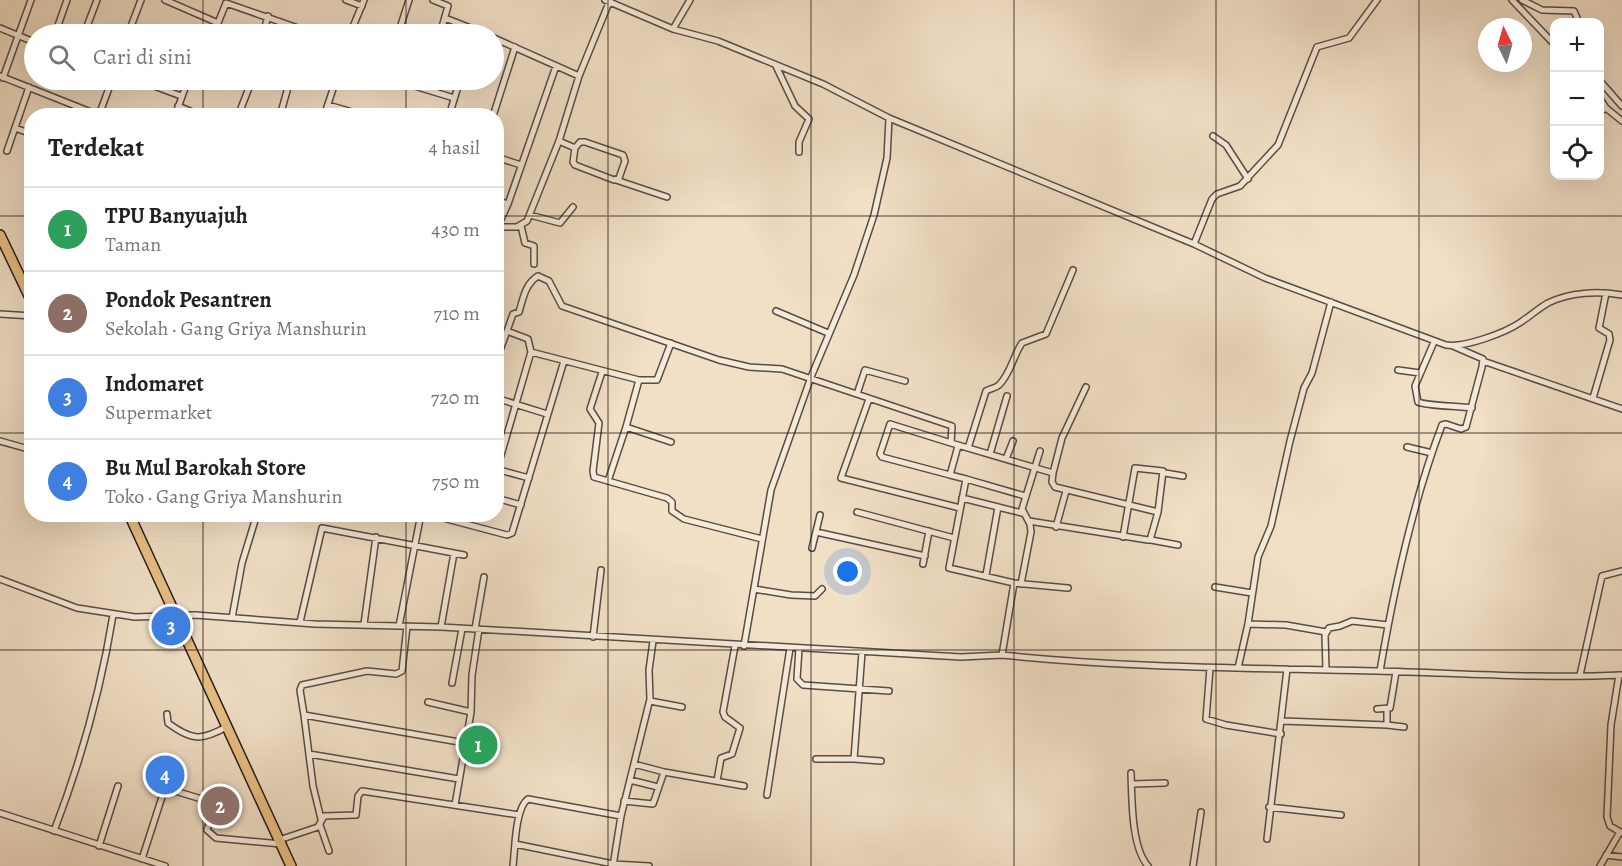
<!DOCTYPE html>
<html lang="id">
<head>
<meta charset="utf-8">
<style>
	body { margin:0; font-family:Alegreya,serif; background:#f2f2f2; color:#222 }
	.controls { position:absolute; right:18px; top:18px; display:grid; overflow:hidden; border-radius:12px; box-shadow:0 6px 24px #0002 }
	.controls button { width:54px; height:54px; display:grid; place-items:center; padding:0; border:0; border-bottom:2px solid #e0e0e0; background:#fff; color:#222; font:30px sans-serif }
	.compass { position:absolute; left:1478px; top:18px; width:54px; height:54px; border-radius:50%; background:#fff; box-shadow:0 6px 24px #0002; rotate:355deg }
	.you { position:absolute; left:848px; top:572px; width:21px; height:21px; margin:-15px; border:4px solid #fff; border-radius:50%; background:#1a73e8; box-shadow:0 0 0 9px #1a73e833 }
	.badge { display:grid; place-items:center; width:39px; height:39px; border-radius:50%; background:#8f2418; color:#fff; font-size:20px; font-weight:700 }
	.pin { position:absolute; translate:-50% -50%; border:3px solid #fff; box-shadow:0 2px 6px #0006 }
	.list { margin:0; padding:0; list-style:none }
	h2 { display:flex; justify-content:space-between; align-items:center; height:78px; margin:0; padding:0 24px; font-size:26px }
	h2 small { font-size:20px; font-weight:400; color:#767676 }
	.list li { display:grid; grid-template-columns:39px 1fr auto; gap:18px; align-items:center; box-sizing:border-box; height:84px; padding:0 24px; border-top:2px solid #e0e0e0 }
	.list b { display:block; font-size:22px; white-space:nowrap }
	.list p { margin:0; font-size:20px; white-space:nowrap; color:#767676 }
	.list em { font-size:20px; font-style:normal; color:#767676 }
	.icon { flex:none; width:33px; height:33px; fill:none; stroke:currentColor; stroke-width:2; stroke-linecap:round; stroke-linejoin:round }
	.map { position:relative; flex:none; width:1622px; height:866px; overflow:hidden }
	.search { position:absolute; background:#fff; box-shadow:0 6px 24px #0002; left:24px; top:24px; width:480px; height:66px; display:flex; align-items:center; gap:15px; box-sizing:border-box; padding:0 21px; border-radius:33px; color:#767676; font-size:22px }
	.panel { position:absolute; background:#fff; box-shadow:0 6px 24px #0002; left:24px; top:108px; width:480px; height:414px; border-radius:24px }
	.map>svg:first-child { display:block }
	.lines { fill:none; stroke-linecap:round; stroke-linejoin:round }
	.minor-casing { stroke:#5a4c42; stroke-width:8 }
	.trunk-casing { stroke:#281b16; stroke-width:12 }
	.minor { stroke:#f6eada; stroke-width:5 }
	.trunk { stroke:#e8c083; stroke-width:9 }
	.grid { fill:none; stroke:#281b16; stroke-width:1.5; stroke-opacity:0.55 }
</style>
</head>
<body>
<div class="map">
<svg width="1622" height="866" viewBox="0 0 1622 866">
	<rect width="100%" height="100%" fill="#f1dfc6"/>
	<filter id="stains"><feTurbulence type="fractalNoise" baseFrequency=".00333" numOctaves="4"/><feColorMatrix values="0 0 0 0 .2 0 0 0 0 .09 0 0 0 0 .02 0 0 0 .5 -.17"/></filter>
	<radialGradient id="worn" r=".72"><stop offset=".6" stop-color="#630" stop-opacity="0"/><stop offset="1" stop-color="#630" stop-opacity=".3"/></radialGradient>
	<g class="lines">
		<defs>
			<path id="minor" d="M165,0L218,23L226,3L315,34
				M346,0L362,6
				M433,0L448,6L440,34
				M605,0L673,29L718,41L823,84L889,118
				M1512,0L1554,44
				M1522,0L1542,10L1574,11L1577,18L1575,22
				M445,18L486,34
				M0,28L34,42
				M673,29L690,0
				M55,34L67,0
				M84,34L97,0
				M128,34L141,0
				M263,34L268,16
				M350,34L364,0
				M398,34L409,0
				M494,38L579,76L610,0
				M776,66L795,106L809,119L799,142V152
				M0,76L101,116
				M3,78L31,0
				M138,80L181,96
				M395,80L454,98
				M1600,81L1622,106
				M1600,99L1606,108
				M328,105L366,116
				M178,106L202,116
				M1600,112L1606,108L1622,121
				M99,115L112,80
				M175,116L188,80
				M238,116L252,80
				M280,116L290,80
				M324,116L336,80
				M449,116L460,80
				M493,116L515,47
				M15,128L32,134
				M1213,136L1226,145L1248,179
				M559,141L575,148L580,142H585L623,155L625,161L619,178L614,180L575,165L573,162L575,148
				M7,151L29,87
				M496,157L521,165
				M616,180L667,197
				M496,200L508,204L556,66
				M530,215L560,223L573,207
				M521,226L525,243L534,246V264
				M498,227H517L527,221L559,141L579,76
				M496,230L508,204
				M1194,244L1212,199L1217,194L1240,186L1278,145L1317,47L1349,38L1377,0
				M776,311L828,333
				M0,314L32,316
				M1434,342L1415,386L1418,402C1427,406 1459,406 1472,408
				M531,352L639,380
				M496,361L507,331
				M1483,361L1622,409
				M1398,370L1420,373
				M602,372L590,409L599,423L593,471L594,477L667,498L672,502V511L684,519L762,539
				M857,394L865,370L905,381
				M496,398L547,414
				M1593,398L1610,340L1609,334L1599,328L1606,293
				M869,399L841,478L960,508
				M0,441L32,450
				M671,442L626,427L639,380H657L671,343
				M958,446L950,475L966,479L949,568L1014,583
				M1407,447L1432,453
				M968,448L986,391C990,388 995,389 999,385C1011,373 1013,356 1022,343L1046,334L1073,270
				M990,454L1007,396
				M1006,459L1013,441
				M496,469L529,478
				M497,469L531,352L528,339L507,331L513,314L519,312C523,299 525,284 538,276L549,281L562,306L719,360L749,367L782,369L952,426L951,443L1053,473L1052,482L1055,487L1158,512
				M1053,473L1062,438L1086,387
				M1165,473L1183,476
				M950,475L882,457L880,454L890,424L951,443
				M966,479L1025,496
				M608,481L626,427
				M496,498L521,505
				M962,498L998,507L986,575
				M998,507L1022,513
				M857,512L954,538
				M428,514L507,535L512,533L564,361
				M1029,521L1148,540H1150L1158,512L1163,471L1135,468L1123,537
				M1056,527L1066,491
				M816,532L925,556
				M1151,540L1178,545
				M812,548L820,515
				M923,564L929,531
				M0,579L77,608L135,617L195,615L315,624L441,627L961,657L1002,655L1014,583L1068,588
				M1021,584L1031,532L1030,524L1022,509L1040,451
				M1215,587L1252,593
				M754,589L791,595L815,596L822,589
				M232,618L242,563L257,514
				M300,622L322,528L464,555
				M364,624L376,537
				M1248,624L1286,625L1326,632
				M399,626L421,514
				M441,627L454,553
				M475,629L484,577
				M593,637L601,570
				M744,646L771,490L811,377L854,275L874,215L887,158L889,118L1194,244L1265,278L1446,345C1464,348 1505,333 1521,322C1530,316 1539,308 1548,303C1570,292 1598,291 1622,295
				M799,648L797,679L803,685L889,691
				M1002,655C1126,668 1252,668 1377,671C1459,673 1541,679 1622,675
				M1210,668L1206,719L1226,725L1281,734
				M1238,668L1248,624L1258,557L1271,526L1290,441L1304,388L1312,373L1331,302
				M1326,670L1325,635L1329,628L1340,626L1352,621L1388,625
				M1380,671C1394,588 1412,504 1442,425L1446,424L1461,429L1466,427L1482,367L1483,359L1453,346
				M1580,675L1602,576L1622,571
				M1619,675L1611,725L1607,817L1610,826L1622,833
				M452,683L462,629
				M650,701L682,707
				M428,702L471,712
				M1377,709L1390,708L1396,672
				M167,714L168,723C192,741 202,741 228,726
				M304,715L300,690L302,685L367,671L396,674L402,671L407,626
				M1283,721L1387,725V709
				M1387,725L1404,727
				M309,754L459,779
				M816,759H854L862,652
				M854,759L881,761
				M634,764L664,772
				M1131,773C1132,798 1131,847 1148,866
				M630,780L658,787
				M717,781L721,758L732,754L740,728L725,717L723,712L735,646
				M1132,784L1165,783
				M165,788L215,803L207,830L216,838L281,844
				M767,795L790,648
				M624,801L653,804L664,772L744,786
				M455,805L471,712L472,675L479,629
				M1269,807L1341,815
				M0,813L165,866
				M321,819L313,786L304,715L465,743
				M320,825L329,851
				M54,831C81,761 101,689 113,615
				M1267,839L1287,669
				M279,840L318,827L324,816L356,815L358,796L362,791L519,815
				M515,844L613,864L649,866
				M99,846L118,786
				M1606,855L1622,857
				M142,859L170,772
				M513,866C515,850 515,808 528,799L621,816
				M613,866L621,816L650,699L649,670L653,641
				M1193,866L1201,812
				M1600,866L1620,832"/>
			<path id="trunk" d="M0,235L32,302
				M129,514L291,866"/>
		</defs>
		<use href="#minor" class="minor-casing"/>
		<use href="#trunk" class="trunk-casing"/>
		<use href="#minor" class="minor"/>
		<use href="#trunk" class="trunk"/>
	</g>
	<path class="grid" d="M203,0V34M406,0V34M608,0V866M811,0V866M1014,0V866M1216,0V866M1419,0V866M203,80V116M406,80V116M0,216H32M496,216H1622M0,433H32M496,433H1622M203,514V866M406,514V866M0,650H1622"/>
	<rect width="100%" height="100%" filter="url(#stains)"/>
	<rect width="100%" height="100%" fill="url(#worn)"/>
</svg>
<div class="controls">
<button>+</button>
<button>−</button>
<button><svg class="icon" aria-label="locate" viewBox="0 0 24 24"><circle cx="12" cy="12" r="6"/><path d="M12 2v4M12 18v4M2 12h4M18 12h4"/></svg></button>
</div>
<svg class="compass" viewBox="-18 -18 36 36"><path d="M0-13l5 13h-10z" fill="#e53935"/><path d="M0 13l5-13h-10z" fill="#767676"/></svg>
<div class="you"></div>
<div class="pin badge" style="left:478px;top:745px;background:#2e9e5b">1</div>
<div class="pin badge" style="left:220px;top:806px;background:#8d6e63">2</div>
<div class="pin badge" style="left:171px;top:626px;background:#3f7fe0">3</div>
<div class="pin badge" style="left:165px;top:775px;background:#3f7fe0">4</div>
<div class="search"><svg class="icon" aria-label="search" viewBox="0 0 24 24"><circle cx="10" cy="10" r="6"/><path d="M15 15l6 6"/></svg>Cari di sini</div>
<section class="panel">
<h2>Terdekat<small>4 hasil</small></h2>
<ul class="list">
<li><span class="badge" style="background:#2e9e5b">1</span><div><b>TPU Banyuajuh</b><p>Taman</p></div><em>430 m</em></li>
<li><span class="badge" style="background:#8d6e63">2</span><div><b>Pondok Pesantren</b><p>Sekolah · Gang Griya Manshurin</p></div><em>710 m</em></li>
<li><span class="badge" style="background:#3f7fe0">3</span><div><b>Indomaret</b><p>Supermarket</p></div><em>720 m</em></li>
<li><span class="badge" style="background:#3f7fe0">4</span><div><b>Bu Mul Barokah Store</b><p>Toko · Gang Griya Manshurin</p></div><em>750 m</em></li>
</ul>
</section>
</div>
</body>
</html>
